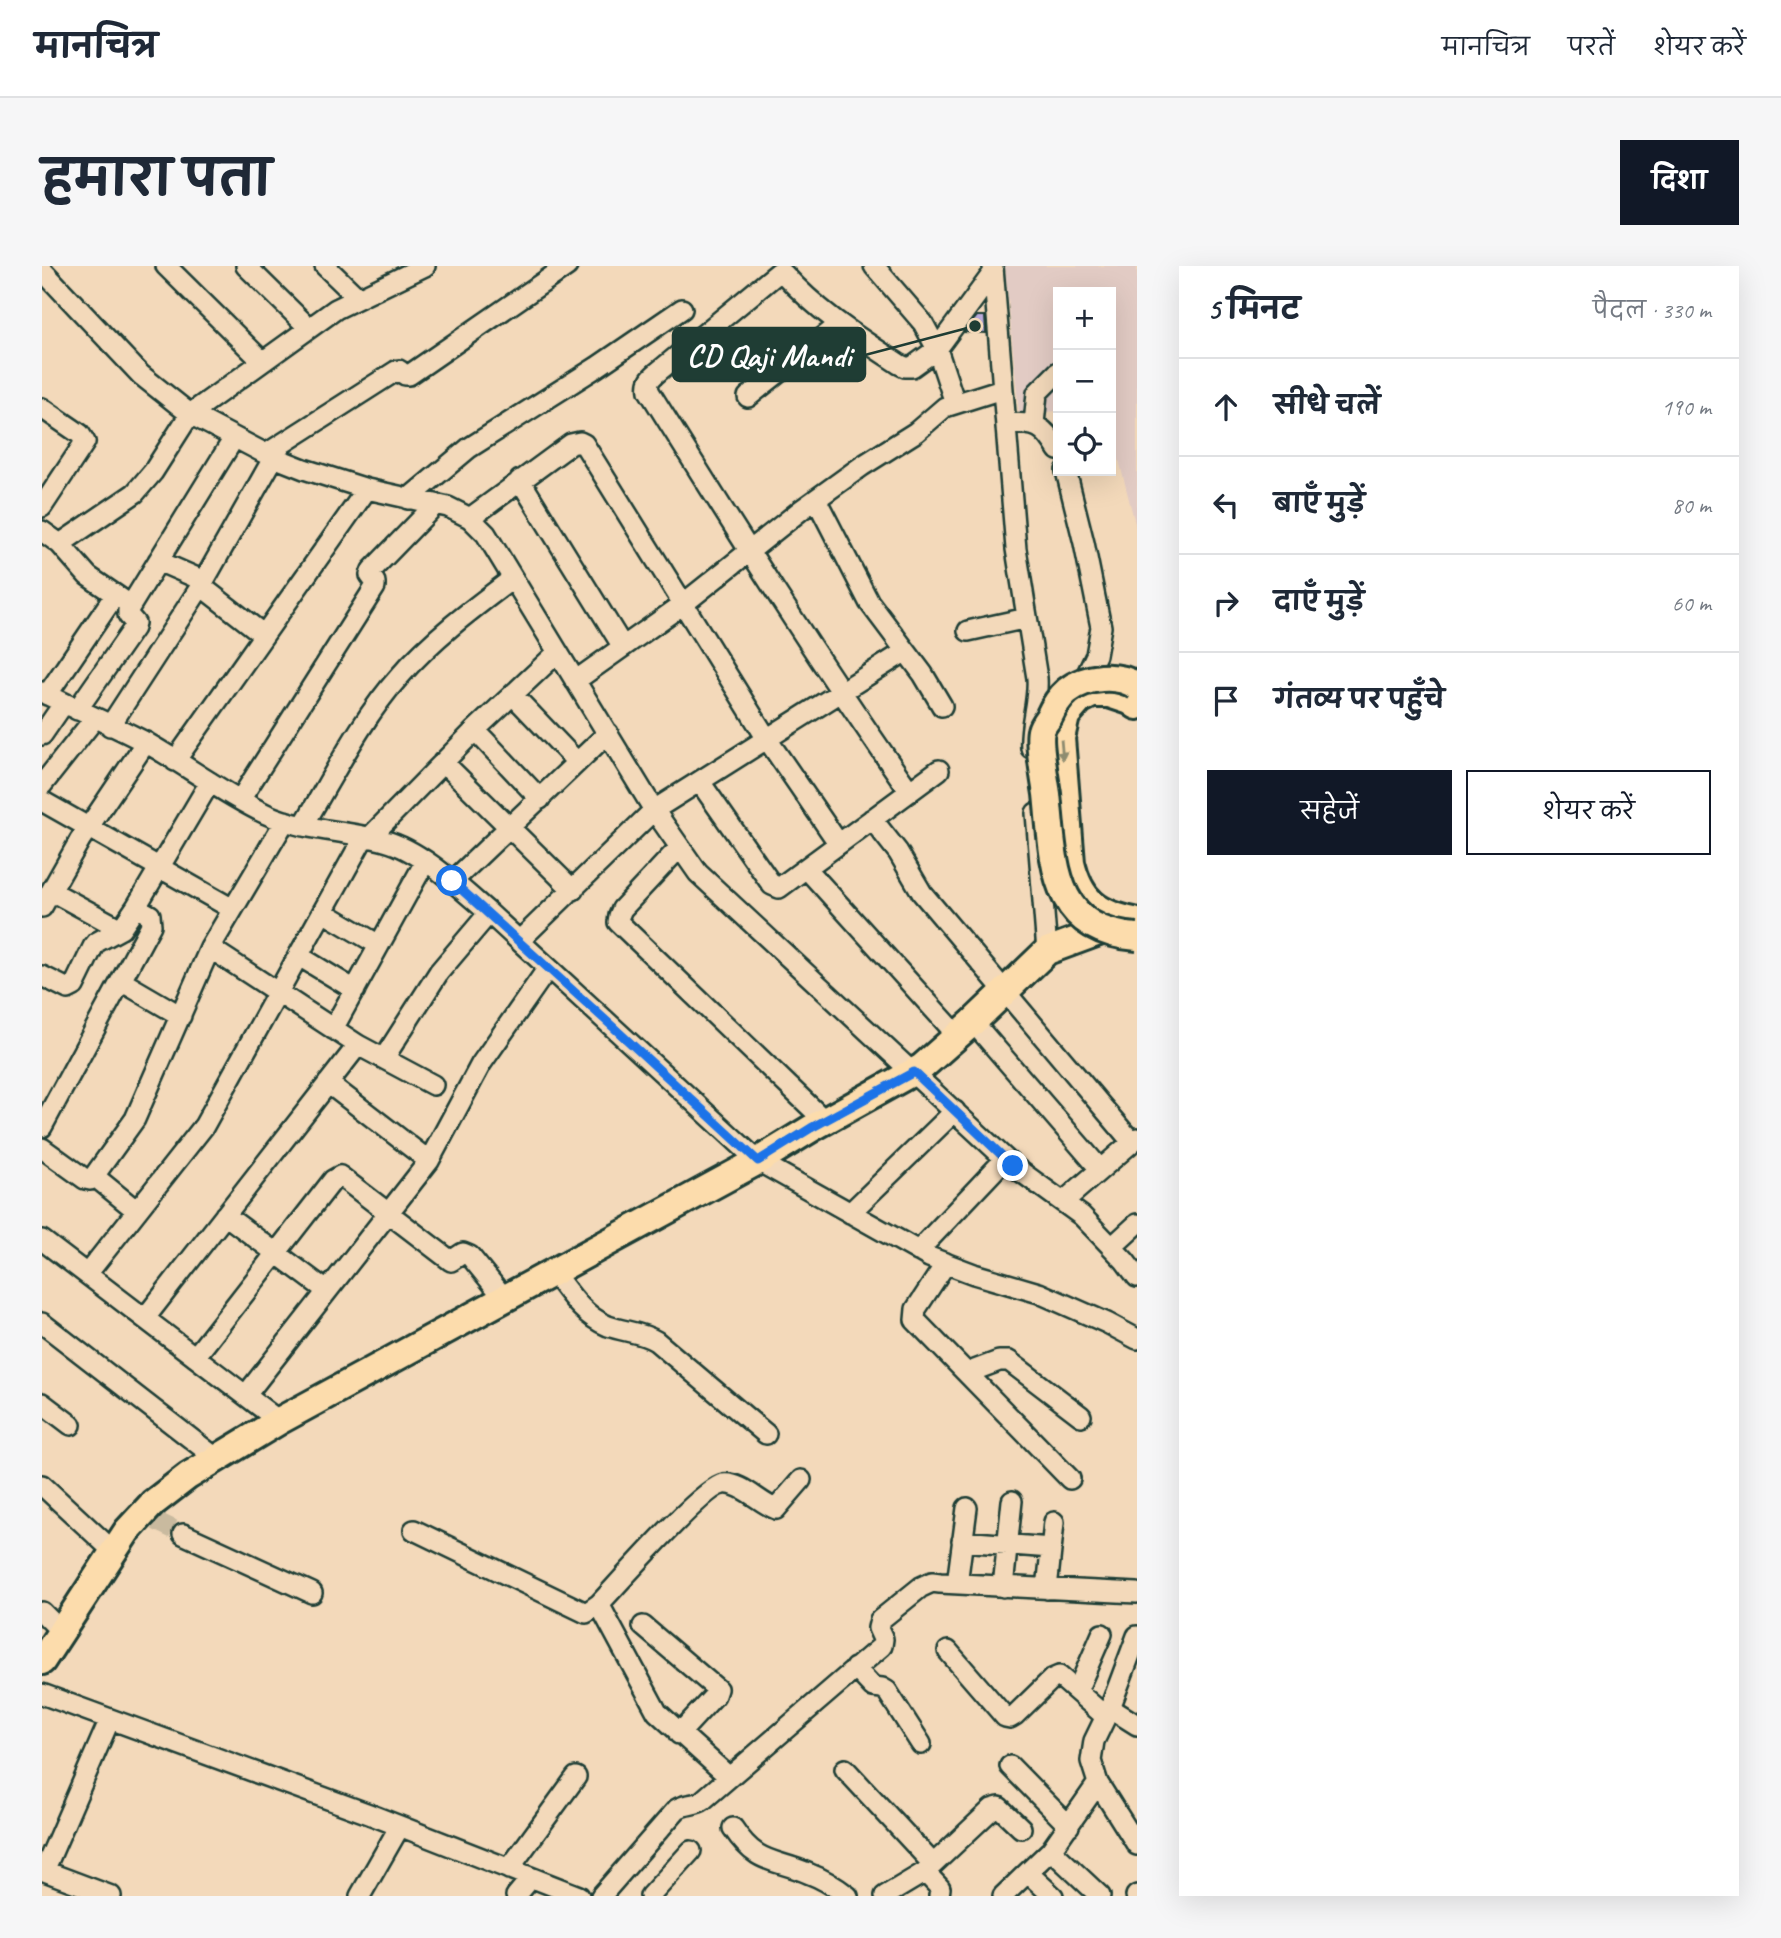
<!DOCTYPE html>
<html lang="hi">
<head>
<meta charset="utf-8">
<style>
	body { margin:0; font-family:Caveat,"Playpen Sans Deva",sans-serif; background:#f6f6f7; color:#1f2937 }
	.controls { position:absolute; right:21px; top:21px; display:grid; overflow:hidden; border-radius:0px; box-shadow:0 7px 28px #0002 }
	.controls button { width:63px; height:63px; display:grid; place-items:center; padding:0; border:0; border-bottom:2px solid #e0e1e3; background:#fff; color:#1f2937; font:35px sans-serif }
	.stop { position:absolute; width:21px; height:21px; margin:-16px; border:5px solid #1a73e8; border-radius:50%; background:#fff }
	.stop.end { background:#1a73e8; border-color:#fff; box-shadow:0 2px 7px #0008 }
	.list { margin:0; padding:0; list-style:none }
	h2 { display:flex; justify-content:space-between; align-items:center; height:91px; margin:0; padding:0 28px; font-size:30px }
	h2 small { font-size:23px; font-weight:400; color:#747a83 }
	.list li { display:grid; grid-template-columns:46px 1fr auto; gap:21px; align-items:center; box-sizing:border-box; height:98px; padding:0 28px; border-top:2px solid #e0e1e3 }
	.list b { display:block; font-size:26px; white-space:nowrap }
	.list em { font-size:23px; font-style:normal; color:#747a83 }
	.actions { display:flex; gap:14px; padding:21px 28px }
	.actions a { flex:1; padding:16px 0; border:2px solid #111827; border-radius:0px; text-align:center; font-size:24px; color:#111827 }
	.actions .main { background:#111827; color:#fff }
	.icon { flex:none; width:38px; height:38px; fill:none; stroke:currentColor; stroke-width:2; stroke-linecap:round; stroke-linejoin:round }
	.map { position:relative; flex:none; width:1095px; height:1630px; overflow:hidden; border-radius:0px }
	header { display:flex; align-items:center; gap:42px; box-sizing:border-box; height:98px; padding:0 35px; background:#fff; border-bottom:2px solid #e0e1e3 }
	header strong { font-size:33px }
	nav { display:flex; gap:38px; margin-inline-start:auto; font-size:24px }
	.intro { display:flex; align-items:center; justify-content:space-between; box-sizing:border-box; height:168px; padding:0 42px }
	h1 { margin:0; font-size:49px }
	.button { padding:18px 32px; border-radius:0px; background:#111827; color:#fff; font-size:24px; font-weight:700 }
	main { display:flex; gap:42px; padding:0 42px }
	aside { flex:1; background:#fff; border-radius:0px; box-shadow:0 7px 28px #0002 }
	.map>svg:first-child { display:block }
	.built { fill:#e2cbc4 }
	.building { fill:#baaada; stroke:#1f3d34; stroke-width:2 }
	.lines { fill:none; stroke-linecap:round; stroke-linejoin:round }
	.minor-tunnel { stroke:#c9ba9f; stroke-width:19; stroke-dasharray:19 10; stroke-linecap:butt }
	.minor-casing { stroke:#1f3d34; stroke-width:24 }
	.major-casing { stroke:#1f3d34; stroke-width:32 }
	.minor { stroke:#f3d9ba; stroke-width:19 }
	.major { stroke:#fcdcac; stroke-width:26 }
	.major-bridge-casing { stroke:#1f3d34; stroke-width:32; stroke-linecap:butt }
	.major-bridge { stroke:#fcdcac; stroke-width:26 }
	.oneway { fill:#8e8c70 }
	.route { stroke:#1a73e8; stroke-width:9 }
	.leader { fill:none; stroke:#1f3d34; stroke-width:2.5 }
	.callout-dot { fill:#1f3d34; stroke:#f3d9ba; stroke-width:2.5 }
	.callout { fill:#1f3d34; stroke:#1f3d34; stroke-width:2.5 }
	.callout-label { font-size:32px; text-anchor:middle; font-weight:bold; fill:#fff }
</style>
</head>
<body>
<header>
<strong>मानचित्र</strong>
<nav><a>मानचित्र</a><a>परतें</a><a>शेयर करें</a></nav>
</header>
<div class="intro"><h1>हमारा पता</h1><a class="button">दिशा</a></div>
<main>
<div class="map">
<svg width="1095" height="1630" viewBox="0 0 1095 1630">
	<rect width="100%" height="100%" fill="#f3d9ba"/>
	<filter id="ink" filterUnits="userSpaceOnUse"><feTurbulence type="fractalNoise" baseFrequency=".0143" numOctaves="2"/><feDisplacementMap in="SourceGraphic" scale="14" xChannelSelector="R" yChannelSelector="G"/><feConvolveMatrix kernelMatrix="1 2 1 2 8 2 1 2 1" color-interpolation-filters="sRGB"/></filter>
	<g filter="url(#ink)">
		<path class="built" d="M963,0H1095V265L1069,163V26H1016V145L977,148Z"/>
		<path class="building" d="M935,50H943L944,67L922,66Z"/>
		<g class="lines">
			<path class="minor-tunnel" d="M114,1255L141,1268"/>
			<defs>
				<path id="minor" d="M124,0L220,95
					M204,0L267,62
					M283,0L315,31
					M832,0L881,57L895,83L913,137
					M951,1L974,283L995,412C997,436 987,458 989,482
					M0,4L99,109L148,148L224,188L262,203L325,223L406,241L428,252L444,268L612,544L656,607L971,900L1040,950L1083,995L1095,1011
					M706,131L798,58
					M0,142L38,168L43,176L0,241
					M964,157C994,158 1000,157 1016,184
					M992,158L995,127L1016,106
					M224,188L354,105L357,104L363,109H367L525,0
					M1024,205L1042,277L1059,361L1054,389L1042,414
					M478,214L581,381
					M366,233L427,182L555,101L640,43
					M774,233L827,336L881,408L900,440
					M428,252L529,178L538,176L542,178L725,473L797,578
					M0,265L18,278L46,310L84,336
					M18,278L93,227L111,206L148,148L294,43L383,0
					M116,295L162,315
					M159,320L222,369
					M926,365L985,352
					M533,415L640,339L759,244L820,200L874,166L903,141L960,123
					M0,426C35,444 71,459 105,477C145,500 182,528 224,548C261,565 304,564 343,575C379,584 419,623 447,647L716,895L887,991L932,1008L997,1027L1065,1057L1095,1073
					M5,429L73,329
					M471,429L535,496
					M35,444L92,362L93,357L86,349V344L192,172
					M68,460L159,320L232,191
					M433,464L498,533
					M0,469L22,437
					M133,495L325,223
					M401,496L531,624
					M658,516L730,619L737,622L897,504
					M0,519L53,452
					M868,526C776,395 691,260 607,125C605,114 610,111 617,105L737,6L742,8C775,45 816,71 857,98L863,101H870L895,83L951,7
					M198,534L333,321V316L328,309L330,304L394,238
					M0,535L189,642
					M994,547L1005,685
					M830,553L856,586L880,627L1090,876
					M243,555L168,682L316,779L391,819
					M261,560C290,512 320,452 357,411C390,373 430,343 470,313
					M327,572L433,464L515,387
					M637,582L580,643L577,650L576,656L783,855
					M764,602L916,770
					M410,616L566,467
					M9,625L79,663
					M0,641L38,574L104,476
					M281,646L337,679
					M477,675L612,544L864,385
					M257,690L313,724
					M0,710L26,723L32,720L51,681L55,676L79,663L94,641
					M79,715L139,750
					M931,756L1058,903
					M291,763L383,596
					M342,792L397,706L447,647
					M286,817L387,895
					M0,861L109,659L108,649L94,641L168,516
					M0,882L43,913L48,914L52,910L93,853L168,682
					M52,910L95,945
					M1021,936L1095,872
					M808,947L913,845
					M183,949L285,1025
					M0,974L237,1155
					M1070,981L1095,958
					M876,985L963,893
					M904,997L874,1043L873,1054L1028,1213
					M511,1006C527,1027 541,1050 566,1060C583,1066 599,1066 614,1075L724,1168
					M45,1008L162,860L322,571
					M103,1052L316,779
					M0,1057L174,1192
					M153,1091L291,914L298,910L409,995L421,987L428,990L463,1033
					M925,1107L957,1095H967L1039,1150
					M204,1129L387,895L439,798L506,702
					M0,1137L29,1159
					M0,1219L70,1284
					M372,1264L544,1347L557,1338C576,1318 661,1221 681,1218C700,1216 717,1237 734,1243L759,1214
					M141,1268L270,1327
					M920,1275L1009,1282
					M915,1318L925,1242
					M961,1321L970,1235
					M1005,1323L1012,1256
					M557,1338L615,1446L687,1511
					M0,1346L19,1365
					M601,1360L675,1423L673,1429L637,1468
					M1095,1370L1068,1442L1052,1475L1049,1495L1056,1517L1095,1579
					M906,1385L963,1451L968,1452L973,1449L1010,1413L1017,1410L1064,1451
					M813,1402L831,1421L840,1422L845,1425L879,1478
					M1035,1425L1060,1368
					M0,1428L327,1548L537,1630
					M1068,1442L1095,1459
					M968,1500L1027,1560
					M803,1503L891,1598
					M691,1562C716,1600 732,1592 768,1608C782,1613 794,1621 806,1630
					M1009,1584L1058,1630
					M467,1603L534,1511
					M0,1604L69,1630
					M2,1605L68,1453
					M883,1606L950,1543L957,1541L979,1562
					M986,1607L1011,1630
					M318,1630L358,1560
					M474,1630L489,1612
					M559,1630L635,1543C644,1537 653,1540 661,1534L840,1380L841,1373L836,1362L838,1354L879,1321L890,1316L898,1317L1095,1327
					M608,1630L649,1585
					M843,1630L883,1606L898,1622L897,1630
					M961,1630L1009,1584L1056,1517
					M1094,1630L1095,1629"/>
				<path id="major" d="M1092,655C1055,648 1038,634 1029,597L1019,472L1024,450L1038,434L1050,428H1067L1088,435L1095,440
					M0,1395L85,1265L111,1237L146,1210L237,1155L716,895L770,862L880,801L931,756L1005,685L1073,660H1080"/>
			</defs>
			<use href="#minor" class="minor-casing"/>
			<use href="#major" class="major-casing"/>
			<use href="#minor" class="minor"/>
			<use href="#major" class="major"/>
			<defs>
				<path id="major-bridge" d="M1095,420C1075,407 1044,410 1025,425C1018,431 1011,442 1007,451C1004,455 1000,460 999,465C996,475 1003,515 1005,528C1012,596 1009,665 1095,671"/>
			</defs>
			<use href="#major-bridge" class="major-bridge-casing"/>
			<use href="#major-bridge" class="major-bridge"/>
		</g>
		<defs><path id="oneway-solid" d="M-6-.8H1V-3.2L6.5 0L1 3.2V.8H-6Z" transform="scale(1.75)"/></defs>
		<use class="oneway" href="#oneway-solid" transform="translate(1020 484) rotate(85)"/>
	</g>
	<g class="lines" filter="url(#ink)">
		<path class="route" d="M410,615L570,760L716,895L769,862L872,806L971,900"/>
	</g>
	<path class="leader" d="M933 60L823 89"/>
	<circle class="callout-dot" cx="933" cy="60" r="7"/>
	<rect class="callout" x="631" y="62" width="192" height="53" rx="7"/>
	<g class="callout-label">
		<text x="727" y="100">CD Qaji Mandi</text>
	</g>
</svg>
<div class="controls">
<button>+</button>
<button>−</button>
<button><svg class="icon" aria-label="locate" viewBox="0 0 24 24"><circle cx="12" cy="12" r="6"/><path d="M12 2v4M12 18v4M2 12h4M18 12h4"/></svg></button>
</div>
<div class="stop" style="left:410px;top:615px"></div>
<div class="stop end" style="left:971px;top:900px"></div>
</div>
<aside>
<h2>5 मिनट<small>पैदल · 330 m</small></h2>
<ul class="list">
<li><svg class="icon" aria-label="ahead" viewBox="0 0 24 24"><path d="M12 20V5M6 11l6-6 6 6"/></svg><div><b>सीधे चलें</b></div><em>190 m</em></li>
<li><svg class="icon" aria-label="left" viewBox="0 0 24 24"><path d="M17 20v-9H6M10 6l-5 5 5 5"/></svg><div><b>बाएँ मुड़ें</b></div><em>80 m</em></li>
<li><svg class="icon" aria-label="right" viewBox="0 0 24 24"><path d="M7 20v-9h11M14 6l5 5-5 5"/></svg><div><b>दाएँ मुड़ें</b></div><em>60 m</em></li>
<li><svg class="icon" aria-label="arrive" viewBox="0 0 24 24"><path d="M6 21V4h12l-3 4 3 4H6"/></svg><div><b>गंतव्य पर पहुँचे</b></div></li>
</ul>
<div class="actions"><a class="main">सहेजें</a><a>शेयर करें</a></div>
</aside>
</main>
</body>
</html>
